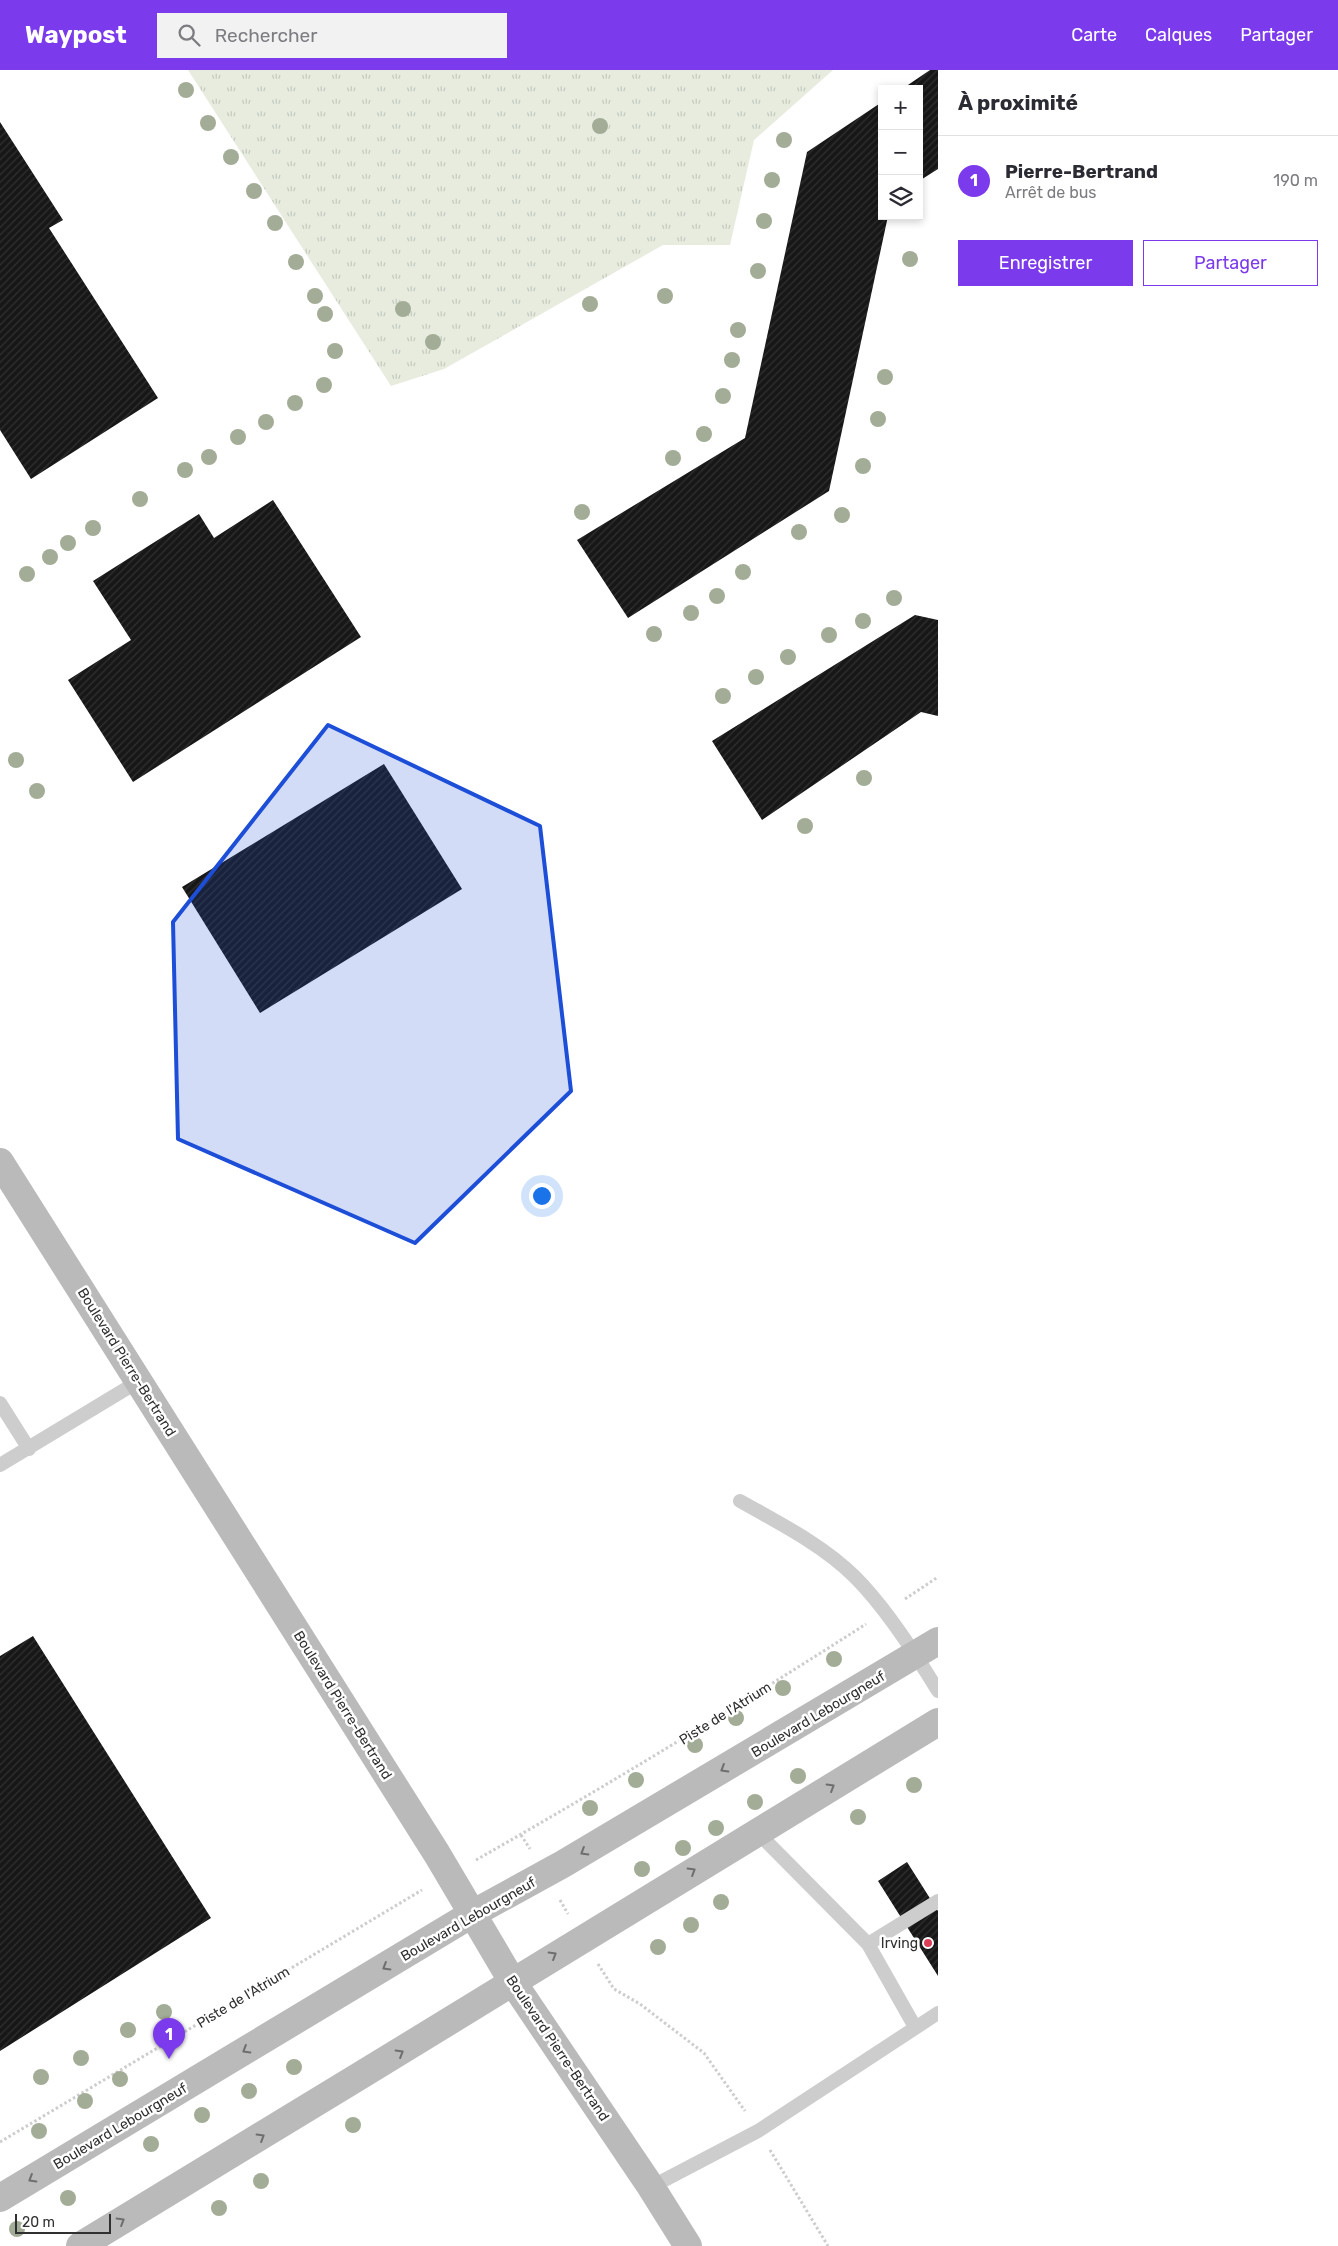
<!DOCTYPE html>
<html lang="fr">
<head>
<meta charset="utf-8">
<style>
	body { margin:0; font-family:Rubik,sans-serif; background:#f2f2f3; color:#2b2b33 }
	.controls { position:absolute; right:15px; top:15px; display:grid; overflow:hidden; border-radius:0px; box-shadow:0 2px 8px #0003 }
	.controls button { width:45px; height:45px; display:grid; place-items:center; padding:0; border:0; border-bottom:1px solid #e1e1e2; background:#fff; color:#2b2b33; font:25px sans-serif }
	.scale { position:absolute; left:15px; bottom:12px; width:96px; box-sizing:border-box; padding-left:5px; border:2px solid #303030; border-top:0; font-size:14px; line-height:18px; white-space:nowrap; color:#303030; -webkit-text-stroke:4px #fff; paint-order:stroke }
	.you { position:absolute; left:541px; top:1125px; width:18px; height:18px; margin:-12px; border:4px solid #fff; border-radius:50%; background:#1a73e8; box-shadow:0 0 0 8px #1a73e833 }
	.badge { display:grid; place-items:center; width:32px; height:32px; border-radius:50%; background:#7c3aed; color:#fff; font-size:16px; font-weight:700 }
	.pin { position:absolute; translate:-50% -41px; filter:drop-shadow(0 1px 2px #0008) }
	.pin::after { content:''; position:absolute; top:26px; width:18px; height:15px; background:inherit; clip-path:polygon(0 0,100% 0,50% 100%) }
	.list { margin:0; padding:0; list-style:none }
	h2 { display:flex; justify-content:space-between; align-items:center; height:65px; margin:0; padding:0 20px; font-size:21px }
	h2 small { font-size:16px; font-weight:400; color:#7c7c81 }
	.list li { display:grid; grid-template-columns:32px 1fr auto; gap:15px; align-items:center; box-sizing:border-box; height:90px; padding:0 20px; border-top:1px solid #e1e1e2 }
	.list b { display:block; font-size:19px; white-space:nowrap }
	.list p { margin:0; font-size:16px; white-space:nowrap; color:#7c7c81 }
	.list em { font-size:16px; font-style:normal; color:#7c7c81 }
	.actions { display:flex; gap:10px; padding:15px 20px }
	.actions a { flex:1; padding:11px 0; border:1px solid #7c3aed; border-radius:0px; text-align:center; font-size:18px; color:#7c3aed }
	.actions .main { background:#7c3aed; color:#fff }
	.icon { flex:none; width:28px; height:28px; fill:none; stroke:currentColor; stroke-width:2; stroke-linecap:round; stroke-linejoin:round }
	.map { position:relative; flex:none; width:938px; height:2176px; overflow:hidden }
	header { display:flex; align-items:center; gap:30px; box-sizing:border-box; height:70px; padding:0 25px; background:#7c3aed; color:#fff }
	header strong { font-size:24px }
	nav { display:flex; gap:28px; margin-inline-start:auto; font-size:18px }
	.search { width:350px; height:45px; background:#f2f2f3; display:flex; align-items:center; gap:12px; box-sizing:border-box; padding:0 18px; border-radius:0px; color:#7c7c81; font-size:19px }
	main { display:flex }
	aside { flex:1; background:#fff }
	.map>svg:first-child { display:block }
	.grass { fill:url(#grass-tufts) }
	.building { fill:url(#building-hatch) }
	.lines { fill:none; stroke-linecap:round; stroke-linejoin:round }
	.path { stroke:#cdcdcd; stroke-width:3; stroke-dasharray:2.5 2.5; stroke-linecap:butt }
	.lane { stroke:#cdcdcd; stroke-width:14 }
	.secondary { stroke:#bababa; stroke-width:28 }
	.tree { fill:#a3ac96 }
	.oneway { stroke:#6e6e6e }
	.marked { fill:#1d4ed8; fill-opacity:0.2; stroke:#1d4ed8; stroke-width:4; stroke-linejoin:round }
	.poi-dot { fill:#da3f58; stroke:#fff; stroke-width:2 }
	.labels { text-anchor:middle; stroke-width:5; stroke-linejoin:round; paint-order:stroke }
	.street-label { font-size:14px; fill:#303030; stroke:#fff }
	.poi-label { font-size:14px; fill:#303030; stroke:#fff; text-anchor:end }
</style>
</head>
<body>
<header>
<strong>Waypost</strong>
<div class="search"><svg class="icon" aria-label="search" viewBox="0 0 24 24"><circle cx="10" cy="10" r="6"/><path d="M15 15l6 6"/></svg>Rechercher</div>
<nav><a>Carte</a><a>Calques</a><a>Partager</a></nav>
</header>
<main>
<div class="map">
<svg width="938" height="2176" viewBox="0 0 938 2176">
	<defs>
		<pattern id="grass-tufts" width="24" height="20" patternUnits="userSpaceOnUse" patternTransform="scale(1.25)"><rect width="24" height="20" fill="#e7ecdf"/><path d="M3 7l-1-3M5 7V3M7 7l1-3M15 17l-1-3M17 17v-4M19 17l1-3" fill="none" stroke="#c6cbc0"/></pattern>
		<pattern id="building-hatch" width="6" height="6" patternUnits="userSpaceOnUse" patternTransform="scale(1.25)"><rect width="6" height="6" fill="#171717"/><path d="M-1 1l2-2M0 6l6-6M5 7l2-2" fill="none" stroke="#303030"/></pattern>
	</defs>
	<rect width="100%" height="100%" fill="#fff"/>
	<path class="grass" d="M188,0H833L754,70L730,175H663L444,299L391,316Z"/>
	<path class="building" d="M930,0H938V99L919,111V19H902Z
		M882,32V146H888L829,421L628,548L577,470L745,368L807,82Z
		M0,52L63,150L49,158L158,328L31,409L0,360Z
		M273,430L361,567L133,712L68,610L131,570L93,511L199,444L214,468Z
		M915,545L938,550V646L921,642L762,750L712,671Z
		M384,694L462,819L260,943L182,817Z
		M33,1566L211,1848L0,1981V1586Z
		M907,1792L938,1841V1906L878,1811Z"/>
	<g class="lines">
		<path class="path" d="M905,1529L938,1507
			M521,1765L530,1779
			M476,1790C608,1715 738,1636 866,1554
			M560,1830L568,1844
			M598,1894L614,1919L640,1934L704,1983L745,2041
			M0,2072L422,1820
			M770,2080L828,2176"/>
		<path class="lane" d="M0,1333L29,1379
			M0,1395L139,1311
			M740,1431C779,1453 823,1475 855,1507C886,1538 915,1583 938,1621
			M757,1762L868,1874L938,1831
			M868,1874L915,1957
			M651,2117L758,2061L938,1943"/>
		<path class="secondary" d="M0,1092L437,1784L512,1911L651,2117L688,2176
			M0,2128L472,1844L563,1794L938,1571
			M80,2176C367,2003 651,1826 938,1652"/>
	</g>
	<g class="tree">
		<circle cx="186" cy="20" r="8"/>
		<circle cx="208" cy="53" r="8"/>
		<circle cx="600" cy="56" r="8"/>
		<circle cx="784" cy="70" r="8"/>
		<circle cx="231" cy="87" r="8"/>
		<circle cx="772" cy="110" r="8"/>
		<circle cx="254" cy="121" r="8"/>
		<circle cx="764" cy="151" r="8"/>
		<circle cx="275" cy="153" r="8"/>
		<circle cx="910" cy="189" r="8"/>
		<circle cx="296" cy="192" r="8"/>
		<circle cx="758" cy="201" r="8"/>
		<circle cx="315" cy="226" r="8"/>
		<circle cx="665" cy="226" r="8"/>
		<circle cx="590" cy="234" r="8"/>
		<circle cx="403" cy="239" r="8"/>
		<circle cx="325" cy="244" r="8"/>
		<circle cx="738" cy="260" r="8"/>
		<circle cx="433" cy="272" r="8"/>
		<circle cx="335" cy="281" r="8"/>
		<circle cx="732" cy="290" r="8"/>
		<circle cx="885" cy="307" r="8"/>
		<circle cx="324" cy="315" r="8"/>
		<circle cx="723" cy="326" r="8"/>
		<circle cx="295" cy="333" r="8"/>
		<circle cx="878" cy="349" r="8"/>
		<circle cx="266" cy="352" r="8"/>
		<circle cx="704" cy="364" r="8"/>
		<circle cx="238" cy="367" r="8"/>
		<circle cx="209" cy="387" r="8"/>
		<circle cx="673" cy="388" r="8"/>
		<circle cx="863" cy="396" r="8"/>
		<circle cx="185" cy="400" r="8"/>
		<circle cx="140" cy="429" r="8"/>
		<circle cx="582" cy="442" r="8"/>
		<circle cx="842" cy="445" r="8"/>
		<circle cx="93" cy="458" r="8"/>
		<circle cx="799" cy="462" r="8"/>
		<circle cx="68" cy="473" r="8"/>
		<circle cx="50" cy="487" r="8"/>
		<circle cx="743" cy="502" r="8"/>
		<circle cx="27" cy="504" r="8"/>
		<circle cx="717" cy="526" r="8"/>
		<circle cx="894" cy="528" r="8"/>
		<circle cx="691" cy="543" r="8"/>
		<circle cx="863" cy="551" r="8"/>
		<circle cx="654" cy="564" r="8"/>
		<circle cx="829" cy="565" r="8"/>
		<circle cx="788" cy="587" r="8"/>
		<circle cx="756" cy="607" r="8"/>
		<circle cx="723" cy="626" r="8"/>
		<circle cx="16" cy="690" r="8"/>
		<circle cx="864" cy="708" r="8"/>
		<circle cx="37" cy="721" r="8"/>
		<circle cx="805" cy="756" r="8"/>
		<circle cx="834" cy="1589" r="8"/>
		<circle cx="783" cy="1618" r="8"/>
		<circle cx="736" cy="1648" r="8"/>
		<circle cx="695" cy="1675" r="8"/>
		<circle cx="798" cy="1706" r="8"/>
		<circle cx="636" cy="1710" r="8"/>
		<circle cx="914" cy="1715" r="8"/>
		<circle cx="755" cy="1732" r="8"/>
		<circle cx="590" cy="1738" r="8"/>
		<circle cx="858" cy="1747" r="8"/>
		<circle cx="716" cy="1758" r="8"/>
		<circle cx="683" cy="1778" r="8"/>
		<circle cx="642" cy="1799" r="8"/>
		<circle cx="721" cy="1832" r="8"/>
		<circle cx="691" cy="1855" r="8"/>
		<circle cx="658" cy="1877" r="8"/>
		<circle cx="164" cy="1942" r="8"/>
		<circle cx="128" cy="1960" r="8"/>
		<circle cx="81" cy="1988" r="8"/>
		<circle cx="294" cy="1997" r="8"/>
		<circle cx="41" cy="2007" r="8"/>
		<circle cx="120" cy="2009" r="8"/>
		<circle cx="249" cy="2021" r="8"/>
		<circle cx="85" cy="2031" r="8"/>
		<circle cx="202" cy="2045" r="8"/>
		<circle cx="353" cy="2055" r="8"/>
		<circle cx="39" cy="2061" r="8"/>
		<circle cx="151" cy="2074" r="8"/>
		<circle cx="261" cy="2111" r="8"/>
		<circle cx="68" cy="2128" r="8"/>
		<circle cx="219" cy="2138" r="8"/>
		<circle cx="17" cy="2159" r="8"/>
	</g>
	<defs><path id="oneway-chevron" d="M-2-3.5L2.5 0L-2 3.5" fill="none" stroke-width="1.6" stroke-linecap="round" stroke-linejoin="round" transform="scale(1.25)"/></defs>
	<g class="oneway">
		<use href="#oneway-chevron" transform="translate(724 1699) rotate(149)"/>
		<use href="#oneway-chevron" transform="translate(831 1717) rotate(-31)"/>
		<use href="#oneway-chevron" transform="translate(584 1782) rotate(149)"/>
		<use href="#oneway-chevron" transform="translate(692 1801) rotate(-31)"/>
		<use href="#oneway-chevron" transform="translate(553 1885) rotate(-31)"/>
		<use href="#oneway-chevron" transform="translate(386 1897) rotate(149)"/>
		<use href="#oneway-chevron" transform="translate(246 1980) rotate(149)"/>
		<use href="#oneway-chevron" transform="translate(400 1983) rotate(-31)"/>
		<use href="#oneway-chevron" transform="translate(261 2067) rotate(-31)"/>
		<use href="#oneway-chevron" transform="translate(32 2109) rotate(149)"/>
		<use href="#oneway-chevron" transform="translate(121 2151) rotate(-31)"/>
	</g>
	<path class="marked" d="M328,655L540,756L571,1021L415,1173L178,1069L173,852Z"/>
	<circle class="poi-dot" cx="928" cy="1873" r="5"/>
	<g class="labels">
		<g class="street-label">
			<text transform="translate(127 1292) rotate(58)" y="5">Boulevard Pierre-Bertrand</text>
			<text transform="translate(343 1635) rotate(58)" y="5">Boulevard Pierre-Bertrand</text>
			<text transform="translate(725 1643) rotate(-32)" y="5">Piste de l'Atrium</text>
			<text transform="translate(818 1644) rotate(-31)" y="5">Boulevard Lebourgneuf</text>
			<text transform="translate(468 1849) rotate(-30)" y="5">Boulevard Lebourgneuf</text>
			<text transform="translate(243 1927) rotate(-31)" y="5">Piste de l'Atrium</text>
			<text transform="translate(558 1978) rotate(56)" y="5">Boulevard Pierre-Bertrand</text>
			<text transform="translate(120 2056) rotate(-31)" y="5">Boulevard Lebourgneuf</text>
		</g>
		<g class="poi-label">
			<text x="918" y="1878">Irving</text>
		</g>
	</g>
</svg>
<div class="controls">
<button>+</button>
<button>−</button>
<button><svg class="icon" aria-label="layers" viewBox="0 0 24 24"><path d="M12 4l9 5-9 5-9-5zM3 14l9 5 9-5"/></svg></button>
</div>
<div class="scale">20 m</div>
<div class="you"></div>
<div class="pin badge" style="left:169px;top:1989px">1</div>
</div>
<aside>
<h2>À proximité<small></small></h2>
<ul class="list">
<li><span class="badge">1</span><div><b>Pierre-Bertrand</b><p>Arrêt de bus</p></div><em>190 m</em></li>
</ul>
<div class="actions"><a class="main">Enregistrer</a><a>Partager</a></div>
</aside>
</main>
</body>
</html>
